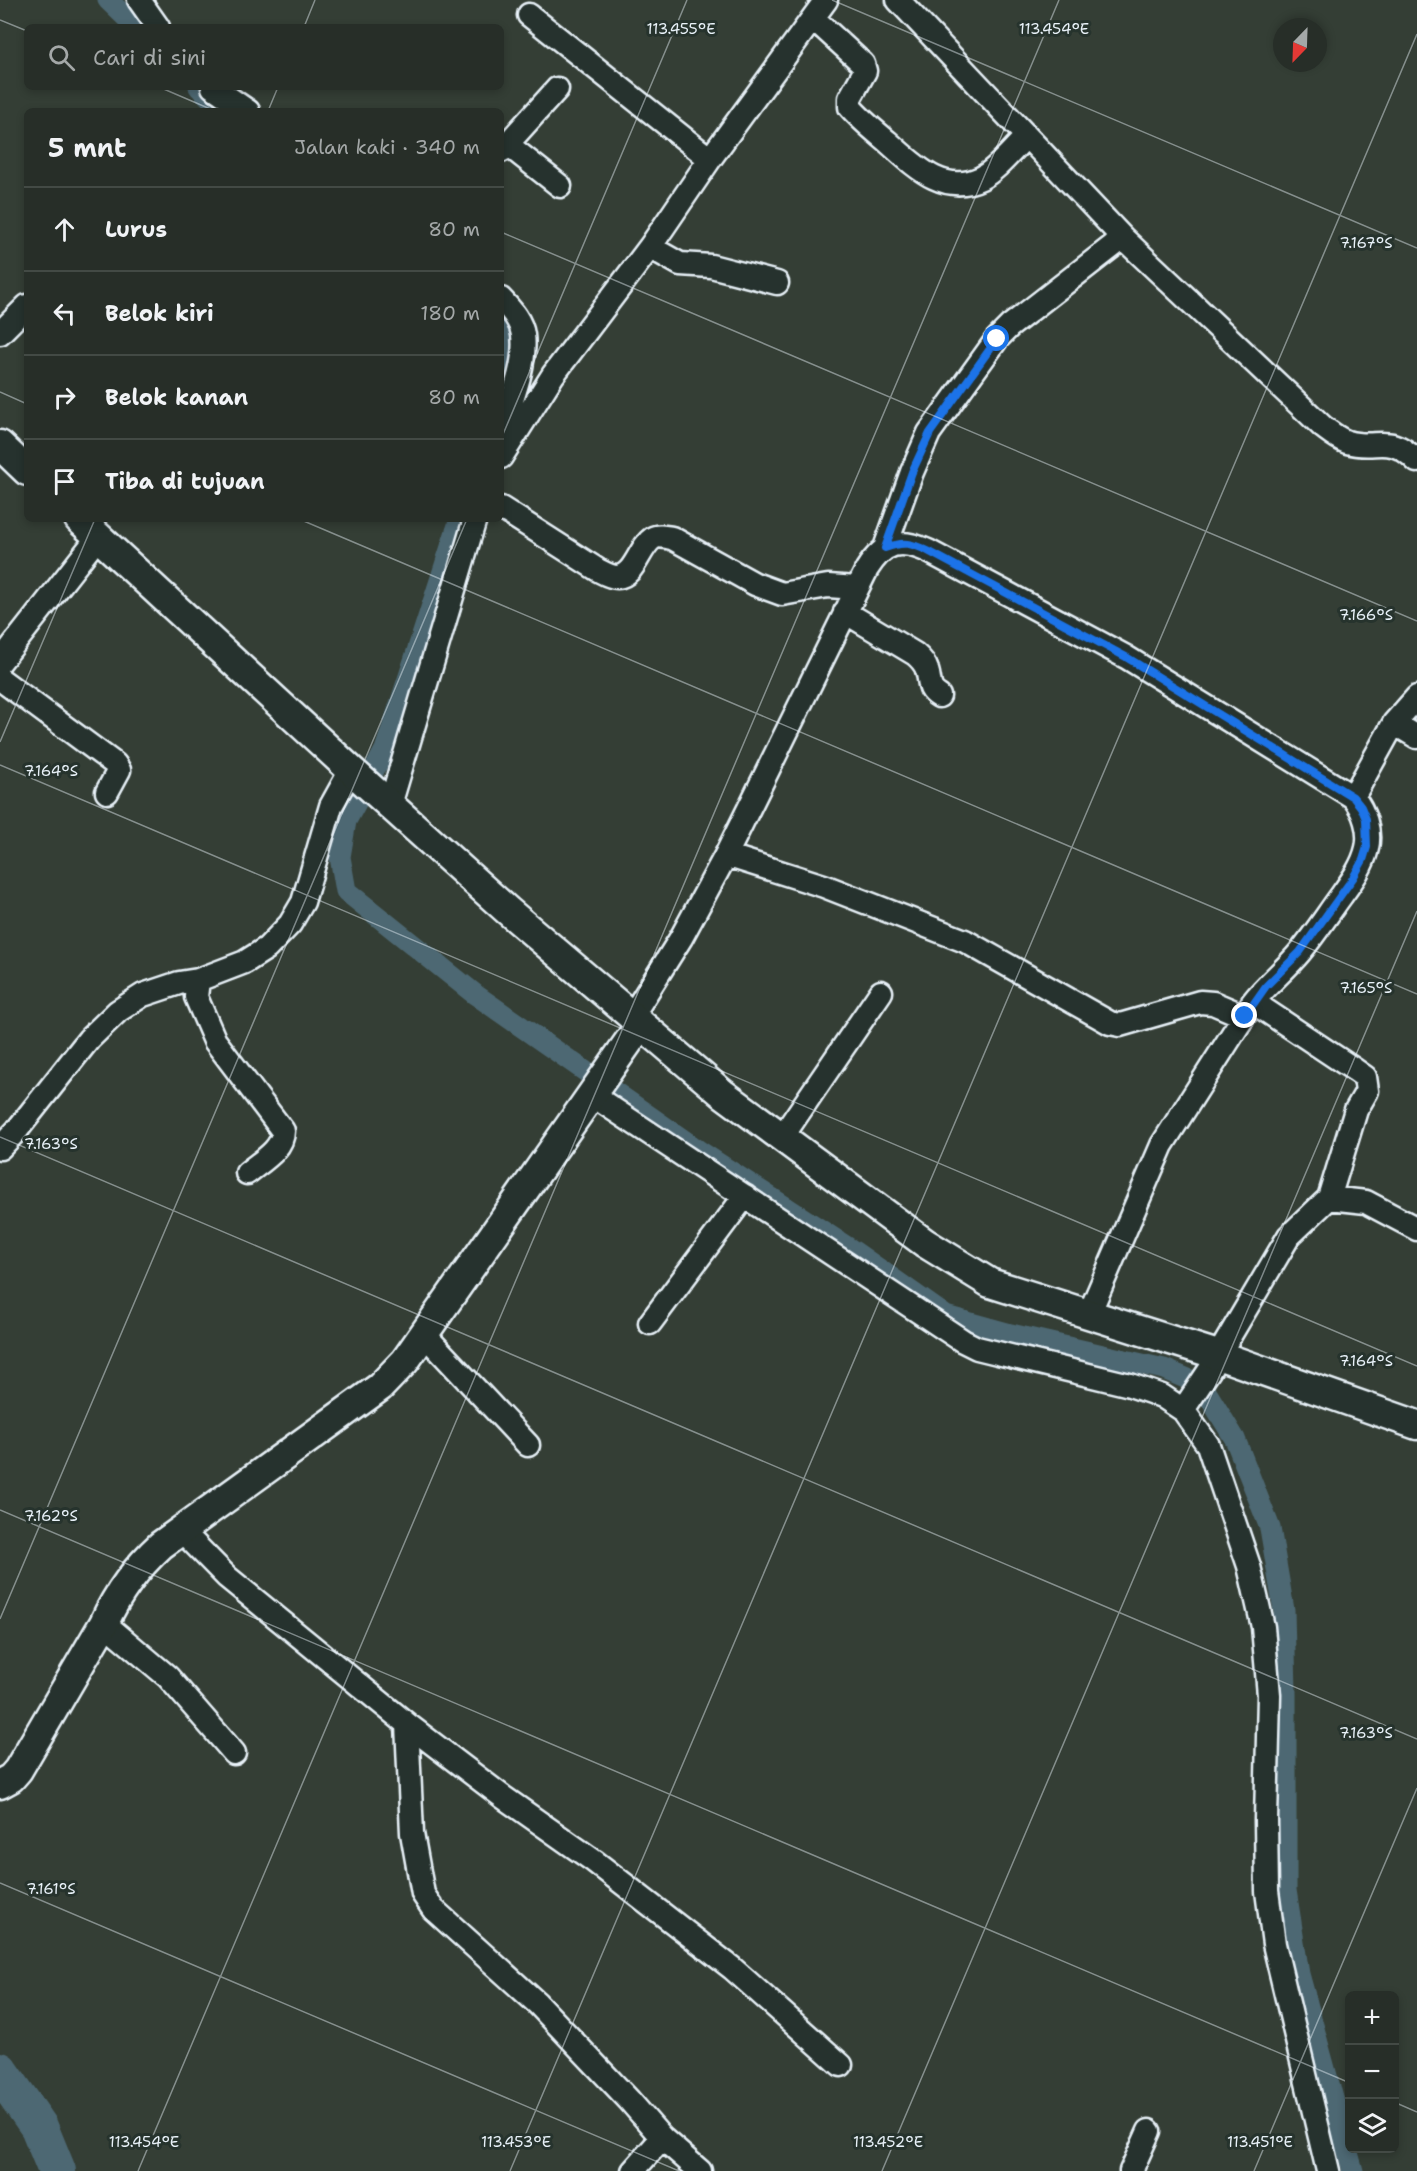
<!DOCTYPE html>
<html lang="id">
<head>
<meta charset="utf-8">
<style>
	body { margin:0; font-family:"Shantell Sans",sans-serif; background:#2f3630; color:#f1f3f6 }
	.controls { position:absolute; right:18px; bottom:18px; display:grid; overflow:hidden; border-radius:9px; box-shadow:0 3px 9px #0003 }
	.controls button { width:54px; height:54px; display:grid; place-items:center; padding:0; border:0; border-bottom:2px solid #434a45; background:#272e28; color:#f1f3f6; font:30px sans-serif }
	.compass { position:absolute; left:1273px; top:18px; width:54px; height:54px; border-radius:50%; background:#272e28; box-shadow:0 3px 9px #0003; rotate:203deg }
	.stop { position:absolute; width:18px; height:18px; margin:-14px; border:4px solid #1a73e8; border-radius:50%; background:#fff }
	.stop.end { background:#1a73e8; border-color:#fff; box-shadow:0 2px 6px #0008 }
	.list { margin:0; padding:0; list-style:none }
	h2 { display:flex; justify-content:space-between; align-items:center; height:78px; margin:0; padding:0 24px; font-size:26px }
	h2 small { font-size:20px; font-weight:400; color:#a4a8a8 }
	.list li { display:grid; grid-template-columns:39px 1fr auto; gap:18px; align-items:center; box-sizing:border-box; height:84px; padding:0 24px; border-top:2px solid #434a45 }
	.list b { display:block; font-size:22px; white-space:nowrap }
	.list em { font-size:20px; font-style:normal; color:#a4a8a8 }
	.icon { flex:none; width:33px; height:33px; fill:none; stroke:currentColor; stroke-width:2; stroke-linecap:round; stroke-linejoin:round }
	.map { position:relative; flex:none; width:1417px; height:2171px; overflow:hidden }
	.search { position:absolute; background:#272e28; box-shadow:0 3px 9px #0003; left:24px; top:24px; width:480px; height:66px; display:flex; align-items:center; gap:15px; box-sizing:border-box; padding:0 21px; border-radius:9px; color:#a4a8a8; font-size:22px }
	.panel { position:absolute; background:#272e28; box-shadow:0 3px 9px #0003; left:24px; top:108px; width:480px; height:414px; border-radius:9px }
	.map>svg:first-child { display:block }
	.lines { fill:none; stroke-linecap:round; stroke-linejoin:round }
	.canal { stroke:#4d6873; stroke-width:21 }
	.river { stroke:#4d6873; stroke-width:38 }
	.minor-casing { stroke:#e8f1f8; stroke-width:27 }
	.major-casing { stroke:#e8f1f8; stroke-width:33 }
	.minor { stroke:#26332d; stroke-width:22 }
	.major { stroke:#26332d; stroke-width:28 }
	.route { stroke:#1a73e8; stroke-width:8 }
	.ticks { fill:none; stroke:#e8f1f8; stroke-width:1.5; stroke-opacity:0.45 }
	.ticks-label { font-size:15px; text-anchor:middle; fill:#e8f1f8; stroke:#26332d; stroke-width:6; stroke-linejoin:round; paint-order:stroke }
</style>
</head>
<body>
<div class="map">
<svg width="1417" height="2171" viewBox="0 0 1417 2171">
	<rect width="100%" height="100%" fill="#343e35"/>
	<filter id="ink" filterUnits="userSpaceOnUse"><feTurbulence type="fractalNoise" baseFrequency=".0167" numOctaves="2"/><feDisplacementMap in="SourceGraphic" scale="12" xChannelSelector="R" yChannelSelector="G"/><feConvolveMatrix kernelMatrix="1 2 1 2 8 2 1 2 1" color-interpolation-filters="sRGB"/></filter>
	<g filter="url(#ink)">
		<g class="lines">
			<path class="canal" d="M108,0L136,27
				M199,87L224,111
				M501,319L509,331L501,377
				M460,519L385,750L346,821L340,857L346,891L476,995L701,1152L855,1252L946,1316L1011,1334L1164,1369L1202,1385L1235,1439L1270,1528L1284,1610L1286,1693V1890L1299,1974L1353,2171"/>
			<path class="river" d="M0,2071L39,2127L57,2171"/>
			<defs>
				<path id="minor" d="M139,0L158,27
					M898,0L1123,238L1323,427C1331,433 1338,439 1347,442C1377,451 1388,432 1417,461
					M529,15L710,159
					M813,18L863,64L865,71L850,98V107C861,120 875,131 888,142C914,165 943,196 981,178C998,169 1012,150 1026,137
					M213,87L248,111
					M507,144L560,186
					M501,151L557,89
					M650,247L680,264L711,266L777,283
					M501,299C510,309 521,320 523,335C527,365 510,404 501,432
					M0,333L27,306
					M501,457L553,375L650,247L710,159L826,0
					M501,508L598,570C604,573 610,577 617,577C635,576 639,547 653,538C658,535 666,537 672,538L755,584L782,594L828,586L857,588
					M885,548L912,472L929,433L997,339L1010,326L1123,238
					M845,612L915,654C921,659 925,663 927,670C931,682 927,689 939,696
					M0,662L98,537
					M0,679L115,764L119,770L107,792
					M1394,723L1417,737
					M1353,797L1394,723L1417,697
					M390,805L475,519
					M726,855L824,886L965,941L1110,1023L1120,1025L1200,1002L1213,1003L1244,1016
					M198,980L196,997L215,1041L283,1131C283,1150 260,1162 247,1173
					M632,1016L681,938L726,855L867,569C884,542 900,538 928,551L1126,657L1353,797C1364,811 1371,830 1367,848C1363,866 1351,882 1341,896C1327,915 1315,934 1300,952C1285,970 1267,984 1253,1002L1162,1145L1089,1314
					M592,1095L963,1341L977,1348L1130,1385L1162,1396L1183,1410L1208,1445L1249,1566L1263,1627L1269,1695L1266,1820L1267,1891L1274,1944L1328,2171
					M782,1137L881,992
					M0,1148L17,1130L89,1039L118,1011L143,995L179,983L198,980L245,962L267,948L290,924L303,902L331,806L351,770
					M1329,1198L1366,1202L1417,1229
					M650,1323L745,1196
					M424,1334L528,1445
					M1183,1410L1209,1371L1289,1236L1329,1198L1356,1110L1367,1091L1365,1077L1355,1070L1253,1002
					M181,1530L227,1577L407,1724L412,1833L423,1894L433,1909L537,2003L629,2100L662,2138L700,2171
					M104,1623L168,1677L234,1753
					M407,1724L503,1797L594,1861L732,1968L841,2065
					M633,2171L662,2138
					M1131,2171L1149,2131"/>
				<path id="major" d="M0,445L27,471
					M79,519L351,770L508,911L722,1093L925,1243L990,1283L1218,1355L1417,1425
					M0,1784L11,1778L18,1770L104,1623C118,1592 136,1568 161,1545L380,1387L405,1361L641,1024"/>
			</defs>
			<use href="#minor" class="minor-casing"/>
			<use href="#major" class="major-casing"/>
			<use href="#minor" class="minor"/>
			<use href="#major" class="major"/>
		</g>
	</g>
	<g class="lines" filter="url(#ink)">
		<path class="route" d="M997,339L930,433L912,472L885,548C904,541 911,543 928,551L1126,657L1353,797L1361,807L1366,819L1367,847L1363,860L1353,878L1300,952L1266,986L1245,1016"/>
	</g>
	<path class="ticks" d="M832,0L1417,248M0,20L27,31M304,27L315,0M159,87L215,111M268,111L278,87M501,232L1417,621M0,392L27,404M501,439L687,0M299,519L1417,994M0,742L95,519M0,765L1417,1366M0,1137L1417,1739M0,1510L1350,2083M0,1619L467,519M0,1883L679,2171M1394,2102L1417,2112M138,2171L1059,0M510,2171L1417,34M882,2171L1417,911M1254,2171L1417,1788"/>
	<g class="ticks-label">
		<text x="681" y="34">113.455°E</text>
		<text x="1054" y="34">113.454°E</text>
		<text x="1366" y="248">7.167°S</text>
		<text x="1366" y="620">7.166°S</text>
		<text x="51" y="776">7.164°S</text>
		<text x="1366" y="993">7.165°S</text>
		<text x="51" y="1149">7.163°S</text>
		<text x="1366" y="1366">7.164°S</text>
		<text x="51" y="1521">7.162°S</text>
		<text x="1366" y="1738">7.163°S</text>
		<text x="51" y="1894">7.161°S</text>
		<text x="144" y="2147">113.454°E</text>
		<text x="516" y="2147">113.453°E</text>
		<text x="888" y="2147">113.452°E</text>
		<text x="1260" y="2147">113.451°E</text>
	</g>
</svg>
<div class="controls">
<button>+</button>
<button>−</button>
<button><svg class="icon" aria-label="layers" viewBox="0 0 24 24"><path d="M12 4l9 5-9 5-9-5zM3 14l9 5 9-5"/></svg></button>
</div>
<svg class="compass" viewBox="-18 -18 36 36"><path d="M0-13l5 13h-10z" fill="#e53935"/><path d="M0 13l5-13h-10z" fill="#a4a8a8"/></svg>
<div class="stop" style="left:997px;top:339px"></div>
<div class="stop end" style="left:1245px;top:1016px"></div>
<div class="search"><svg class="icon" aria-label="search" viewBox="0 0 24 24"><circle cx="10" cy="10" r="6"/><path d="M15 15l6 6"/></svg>Cari di sini</div>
<section class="panel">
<h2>5 mnt<small>Jalan kaki · 340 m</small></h2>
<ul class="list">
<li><svg class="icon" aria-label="ahead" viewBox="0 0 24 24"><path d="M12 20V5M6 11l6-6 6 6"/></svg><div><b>Lurus</b></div><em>80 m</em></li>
<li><svg class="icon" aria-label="left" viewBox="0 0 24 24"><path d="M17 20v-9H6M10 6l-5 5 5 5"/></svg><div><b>Belok kiri</b></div><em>180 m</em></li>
<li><svg class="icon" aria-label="right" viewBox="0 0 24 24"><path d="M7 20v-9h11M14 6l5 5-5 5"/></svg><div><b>Belok kanan</b></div><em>80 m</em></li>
<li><svg class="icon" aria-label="arrive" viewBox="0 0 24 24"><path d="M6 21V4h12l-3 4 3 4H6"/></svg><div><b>Tiba di tujuan</b></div></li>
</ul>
</section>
</div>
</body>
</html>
